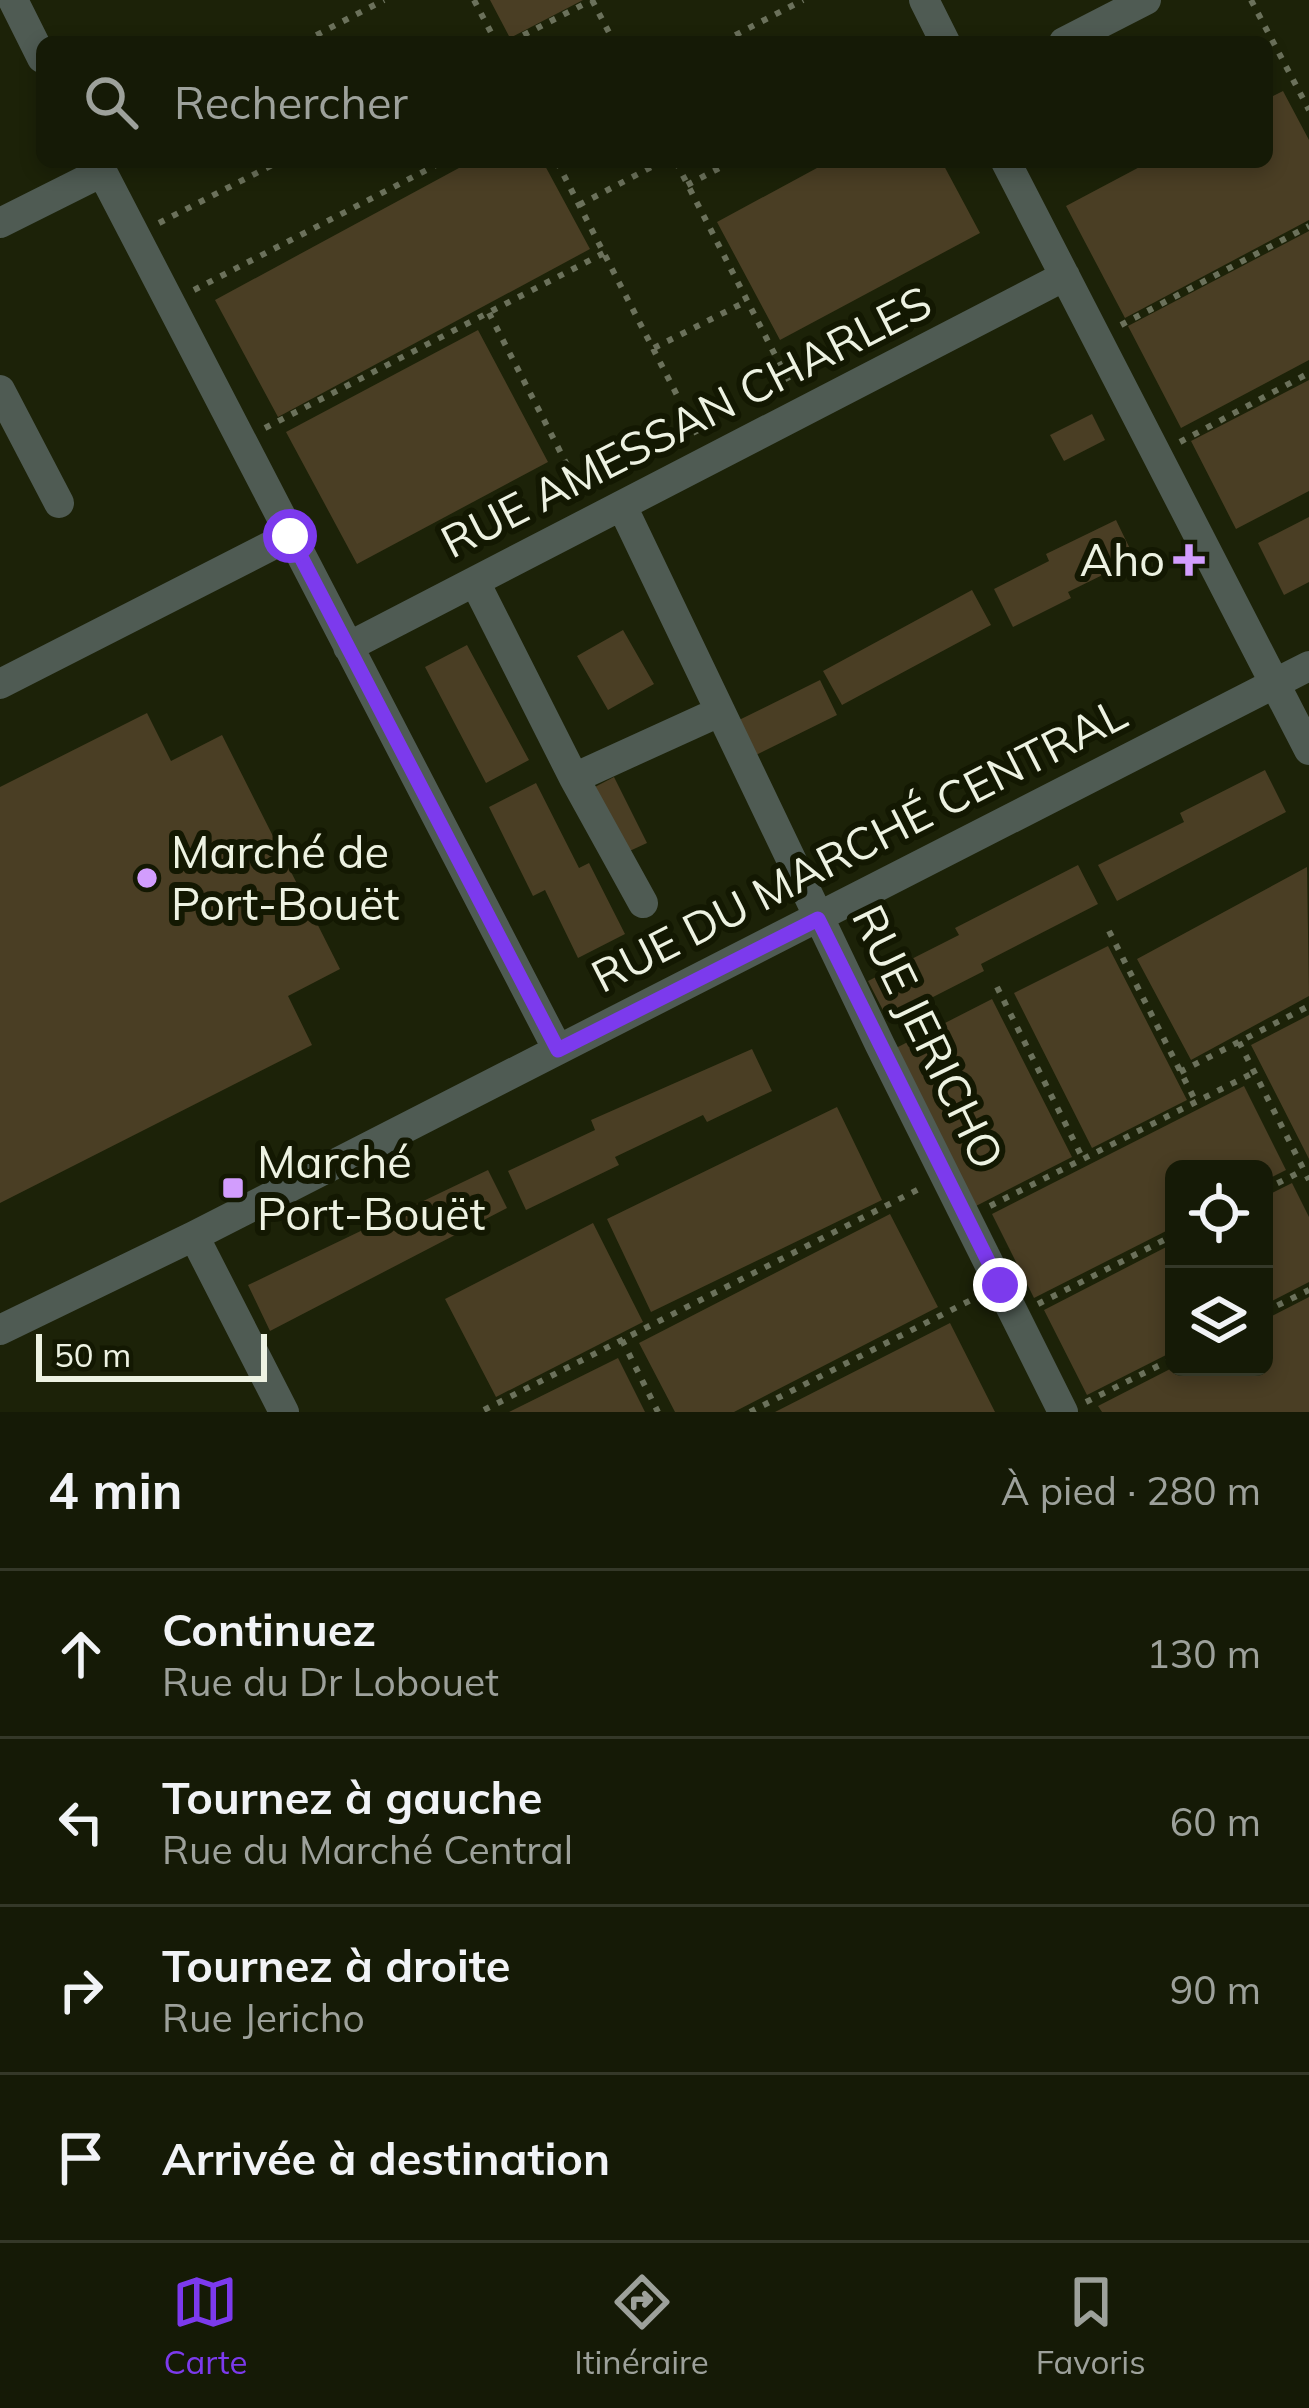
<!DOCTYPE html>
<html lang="fr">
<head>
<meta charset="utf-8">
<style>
	body { margin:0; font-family:Mulish,sans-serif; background:#222714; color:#f1f3f6 }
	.controls { position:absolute; right:36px; bottom:36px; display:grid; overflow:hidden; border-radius:18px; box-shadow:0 6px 18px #0003 }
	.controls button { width:108px; height:108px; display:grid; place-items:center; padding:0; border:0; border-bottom:3px solid #343828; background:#151a06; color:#f1f3f6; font:60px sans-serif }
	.scale { position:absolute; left:36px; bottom:30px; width:231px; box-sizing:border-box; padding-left:12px; border:6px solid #edf2e2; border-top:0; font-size:33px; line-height:42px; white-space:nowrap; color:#edf2e2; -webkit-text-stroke:9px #131802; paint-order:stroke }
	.stop { position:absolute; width:36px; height:36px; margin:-27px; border:9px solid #7c3aed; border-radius:50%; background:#fff }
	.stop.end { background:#7c3aed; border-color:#fff; box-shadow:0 3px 12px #0008 }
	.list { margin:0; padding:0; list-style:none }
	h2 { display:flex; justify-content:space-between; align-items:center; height:156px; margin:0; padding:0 48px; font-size:51px }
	h2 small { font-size:39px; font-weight:400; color:#9da19b }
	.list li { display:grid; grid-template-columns:78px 1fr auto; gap:36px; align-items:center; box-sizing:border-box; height:168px; padding:0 48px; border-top:3px solid #343828 }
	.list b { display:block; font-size:45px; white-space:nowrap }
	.list p { margin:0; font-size:39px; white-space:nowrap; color:#9da19b }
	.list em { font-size:39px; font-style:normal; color:#9da19b }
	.icon { flex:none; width:66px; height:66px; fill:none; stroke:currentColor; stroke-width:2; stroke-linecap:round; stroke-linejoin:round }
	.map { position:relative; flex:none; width:1309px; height:1412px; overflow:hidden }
	.search { position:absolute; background:#151a06; box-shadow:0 6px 18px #0003; left:36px; right:36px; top:36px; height:132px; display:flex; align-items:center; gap:30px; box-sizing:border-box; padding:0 42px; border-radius:18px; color:#9da19b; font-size:45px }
	.sheet { height:828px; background:#151a06 }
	nav { display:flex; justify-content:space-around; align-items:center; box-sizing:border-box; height:168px; border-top:3px solid #343828; background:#151a06; font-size:33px; color:#9da19b }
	nav a { display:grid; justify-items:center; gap:6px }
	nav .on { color:#7c3aed }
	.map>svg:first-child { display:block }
	.building { fill:#4a3e24 }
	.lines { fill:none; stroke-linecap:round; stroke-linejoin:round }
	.path { stroke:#6b715b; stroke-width:6; stroke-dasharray:6 9; stroke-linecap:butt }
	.minor { stroke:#4f5b53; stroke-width:30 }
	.route { stroke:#7c3aed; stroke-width:15 }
	.poi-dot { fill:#d29dfd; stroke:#131802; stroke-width:4.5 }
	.labels { text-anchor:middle; stroke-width:12; stroke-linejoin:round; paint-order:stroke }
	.street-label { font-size:45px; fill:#edf2e2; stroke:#131802 }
	.poi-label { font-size:45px; fill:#edf2e2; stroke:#131802; text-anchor:start }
</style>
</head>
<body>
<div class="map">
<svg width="1309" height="1412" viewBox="0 0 1309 1412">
	<rect width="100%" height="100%" fill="#1c2208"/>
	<path class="building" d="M490,0H583L510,38Z
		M1283,91L1309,140V220L1125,318L1066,206L1149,162H1267V99Z
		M470,162H543L590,249L278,417L215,300Z
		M828,162H942L980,233L780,340L717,222Z
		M1309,231V360L1181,428L1128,326Z
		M478,330L548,462L357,564L286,432Z
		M1309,380V491L1236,529L1191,441Z
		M1092,414L1105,440L1064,461L1050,435Z
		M1309,517V582L1284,595L1258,543Z
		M1116,520L1135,559L1068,592L1071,598L1013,627L994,589L1049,561L1046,554Z
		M972,590L991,625L842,705L823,671Z
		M623,630L654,684L608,710L577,656Z
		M467,645L529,760L486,783L425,667Z
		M820,680L837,715L754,756L737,721Z
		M147,713L171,761L222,735L340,969L288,996L312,1045L0,1203V787Z
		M1265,770L1286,812L1117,901L1098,865L1184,822L1180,813Z
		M614,777L647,843L623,854L591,789Z
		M536,783L579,868L589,863L625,934L578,958L545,890L533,896L489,807Z
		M1078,865L1098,904L981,964L984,971L888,1020L868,981L959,935L955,928Z
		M1307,867L1309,996L1191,1060L1137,959Z
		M1108,946L1187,1100L1092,1148L1014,993Z
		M992,999L1072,1157L976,1206L896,1048Z
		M1309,1015V1159L1251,1045Z
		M752,1049L772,1091L707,1122L703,1115L615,1157L619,1165L526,1210L508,1171L595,1130L591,1120Z
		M1244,1086L1286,1170L1264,1181V1169H1174V1227L1034,1298L992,1214Z
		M837,1107L882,1200L651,1312L607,1219Z
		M488,1170L507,1208L270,1331L248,1285Z
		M1292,1183L1309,1217V1282L1264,1305V1197Z
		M890,1214L938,1307L734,1412H675L639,1343Z
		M593,1223L643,1322L496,1397L445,1299Z
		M1174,1243V1351L1087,1395L1044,1310Z
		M1309,1297V1412H1102L1098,1406L1174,1367H1264V1320Z
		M950,1323L995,1412H775Z
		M618,1358L645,1412H509Z"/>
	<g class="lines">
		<path class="path" d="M474,0L496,42
			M592,0L614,42
			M1251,0L1309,110
			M303,42L384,0
			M510,42L592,0
			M722,42L803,0
			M557,162L698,436
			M676,162L792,388
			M687,185L731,162
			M579,205L661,162
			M159,223L278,162
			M194,290L442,162
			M489,313L583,496
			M1121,325L1309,226
			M654,348L747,301
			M265,428L604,253
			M1180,442L1309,373
			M1109,931L1196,1102
			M997,987L1083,1159
			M1239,1042L1309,1180
			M1180,1072L1309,1006
			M1264,1190L1304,1170
			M990,1206L1255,1072
			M1038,1304L1174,1235
			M1264,1312L1309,1290
			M622,1340L658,1412
			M1086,1402L1174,1358
			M484,1410L919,1189
			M750,1412L977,1297"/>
		<path class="minor" d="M13,0L42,58
			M924,0L945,42
			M1064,42L1146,0
			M97,162L558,1050
			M1006,162L1309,750
			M0,223L102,172
			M0,390L59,503
			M622,506L880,1045L1063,1412
			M475,582L574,778L643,903
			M348,647L1065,276
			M0,684L290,536
			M574,778L719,712
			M194,1236L284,1412
			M0,1330L194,1236L1309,666"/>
	</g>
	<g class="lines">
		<path class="route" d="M290,536L558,1050L818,919L1000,1285"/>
	</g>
	<g class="poi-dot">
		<path d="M1183 542h12v12h12v12h-12v12h-12v-12h-12v-12h12z"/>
		<circle cx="147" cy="878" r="12"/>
		<rect x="221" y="1176" width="24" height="24" rx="6"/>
	</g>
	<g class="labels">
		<g class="street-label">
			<text transform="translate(686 422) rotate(-27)" y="16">RUE AMESSAN CHARLES</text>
			<text transform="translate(859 845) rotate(-27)" y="16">RUE DU MARCHÉ CENTRAL</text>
			<text transform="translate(928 1037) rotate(64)" y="16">RUE JERICHO</text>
		</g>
		<g class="poi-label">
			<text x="1165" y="576" text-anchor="end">Aho</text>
			<text x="171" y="868">Marché de<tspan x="171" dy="52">Port-Bouët</tspan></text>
			<text x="257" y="1178">Marché<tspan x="257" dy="52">Port-Bouët</tspan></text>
		</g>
	</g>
</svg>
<div class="controls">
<button><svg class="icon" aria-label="locate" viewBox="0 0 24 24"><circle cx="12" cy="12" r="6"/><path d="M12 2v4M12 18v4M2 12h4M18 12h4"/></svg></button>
<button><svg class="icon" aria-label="layers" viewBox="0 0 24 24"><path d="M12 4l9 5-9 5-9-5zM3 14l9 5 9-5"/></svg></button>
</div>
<div class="scale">50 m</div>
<div class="stop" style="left:290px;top:536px"></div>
<div class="stop end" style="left:1000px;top:1285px"></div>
<div class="search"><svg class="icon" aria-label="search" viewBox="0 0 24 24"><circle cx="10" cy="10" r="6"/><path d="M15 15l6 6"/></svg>Rechercher</div>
</div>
<section class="sheet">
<h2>4 min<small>À pied · 280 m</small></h2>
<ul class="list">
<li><svg class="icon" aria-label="ahead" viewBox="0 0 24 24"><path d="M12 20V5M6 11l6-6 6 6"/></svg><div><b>Continuez</b><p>Rue du Dr Lobouet</p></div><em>130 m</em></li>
<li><svg class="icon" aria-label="left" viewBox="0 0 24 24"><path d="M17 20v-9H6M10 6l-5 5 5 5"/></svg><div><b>Tournez à gauche</b><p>Rue du Marché Central</p></div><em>60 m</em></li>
<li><svg class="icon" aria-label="right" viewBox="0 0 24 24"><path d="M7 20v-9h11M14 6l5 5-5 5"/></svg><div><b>Tournez à droite</b><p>Rue Jericho</p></div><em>90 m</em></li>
<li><svg class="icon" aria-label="arrive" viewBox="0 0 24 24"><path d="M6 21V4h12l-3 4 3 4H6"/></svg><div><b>Arrivée à destination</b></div></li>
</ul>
</section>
<nav>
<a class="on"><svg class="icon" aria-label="map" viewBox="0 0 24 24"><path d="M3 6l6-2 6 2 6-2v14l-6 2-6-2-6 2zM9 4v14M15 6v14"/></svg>Carte</a>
<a><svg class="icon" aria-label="directions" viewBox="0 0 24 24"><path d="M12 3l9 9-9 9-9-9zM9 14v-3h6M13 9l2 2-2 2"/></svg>Itinéraire</a>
<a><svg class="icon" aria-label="saved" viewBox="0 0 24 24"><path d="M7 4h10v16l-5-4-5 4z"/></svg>Favoris</a>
</nav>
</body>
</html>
